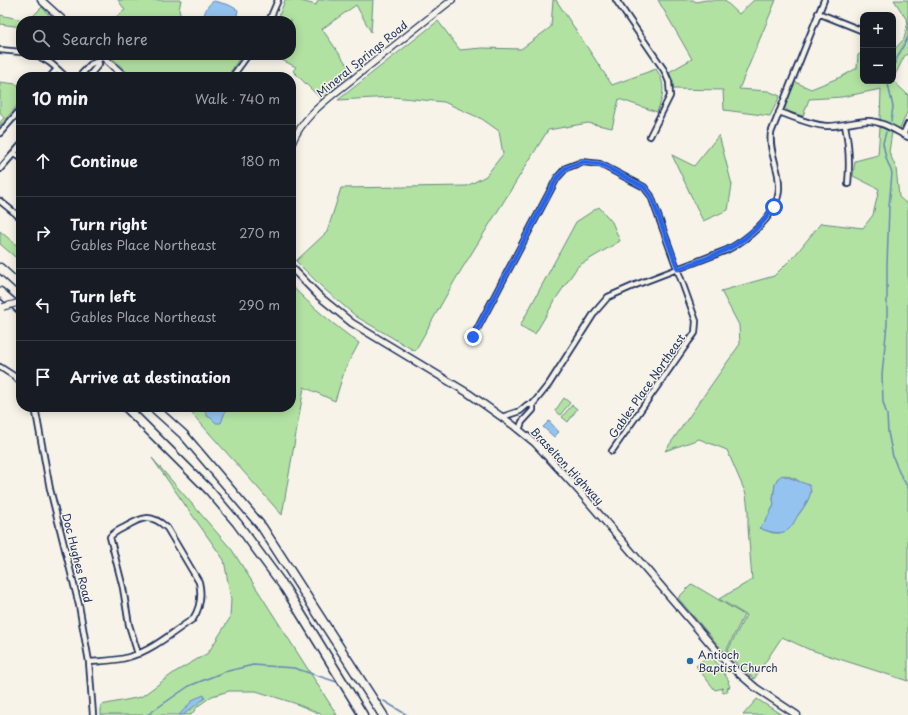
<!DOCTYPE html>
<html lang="en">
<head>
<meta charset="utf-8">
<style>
	body { margin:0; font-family:"Playpen Sans",sans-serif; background:#242831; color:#f1f3f6 }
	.controls { position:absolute; right:12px; top:12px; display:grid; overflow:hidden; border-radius:8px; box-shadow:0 2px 10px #0003 }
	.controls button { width:36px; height:36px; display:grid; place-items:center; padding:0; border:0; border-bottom:1px solid #363941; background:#171b24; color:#f1f3f6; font:20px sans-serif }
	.stop { position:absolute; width:12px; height:12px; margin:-9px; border:3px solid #2563eb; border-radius:50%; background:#fff }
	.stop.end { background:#2563eb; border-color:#fff; box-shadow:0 1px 4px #0008 }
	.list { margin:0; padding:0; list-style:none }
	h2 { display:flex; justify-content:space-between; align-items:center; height:52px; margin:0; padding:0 16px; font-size:17px }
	h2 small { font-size:13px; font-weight:400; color:#9ea1a6 }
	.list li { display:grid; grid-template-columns:26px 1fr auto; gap:12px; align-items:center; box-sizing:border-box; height:72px; padding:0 16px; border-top:1px solid #363941 }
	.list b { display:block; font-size:15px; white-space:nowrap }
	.list p { margin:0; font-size:13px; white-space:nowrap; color:#9ea1a6 }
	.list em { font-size:13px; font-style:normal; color:#9ea1a6 }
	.icon { flex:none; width:22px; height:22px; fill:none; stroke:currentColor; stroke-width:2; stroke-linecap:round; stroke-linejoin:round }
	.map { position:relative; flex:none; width:908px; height:715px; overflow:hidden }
	.search { position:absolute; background:#171b24; box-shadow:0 2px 10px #0003; left:16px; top:16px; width:280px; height:44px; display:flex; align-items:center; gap:10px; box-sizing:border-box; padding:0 14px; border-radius:16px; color:#9ea1a6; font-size:15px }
	.panel { position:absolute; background:#171b24; box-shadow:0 2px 10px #0003; left:16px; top:72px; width:280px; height:340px; border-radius:16px }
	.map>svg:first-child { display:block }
	.green { fill:#b2e2a2; stroke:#668880; fill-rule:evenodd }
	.water { fill:#94c3ef; stroke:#6488b5 }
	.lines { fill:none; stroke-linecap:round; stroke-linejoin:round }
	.stream { stroke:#6488b5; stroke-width:1.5 }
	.minor-casing { stroke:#1b2f5e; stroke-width:8 }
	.tertiary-casing { stroke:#1b2f5e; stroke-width:8 }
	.secondary-casing { stroke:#1b2f5e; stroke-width:9 }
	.motorway-casing { stroke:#1b2f5e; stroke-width:11 }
	.minor { stroke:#f7f3e8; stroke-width:4.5 }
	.tertiary { stroke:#f7f3e8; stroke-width:5.5 }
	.secondary { stroke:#f7f3e8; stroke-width:6 }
	.motorway { stroke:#f7f3e8; stroke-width:8 }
	.tertiary-bridge-casing { stroke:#1b2f5e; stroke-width:8; stroke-linecap:butt }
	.tertiary-bridge { stroke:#f7f3e8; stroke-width:5.5 }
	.route { stroke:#2563eb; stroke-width:5 }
	.poi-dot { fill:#1f6fb2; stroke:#f7f3e8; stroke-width:1.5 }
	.labels { text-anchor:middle; stroke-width:3; stroke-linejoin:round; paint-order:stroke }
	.street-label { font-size:11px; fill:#1b2f5e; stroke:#f7f3e8 }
	.poi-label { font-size:11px; fill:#1b2f5e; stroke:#f7f3e8; text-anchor:start }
</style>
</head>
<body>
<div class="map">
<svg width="908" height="715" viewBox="0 0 908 715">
	<rect width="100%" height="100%" fill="#f7f3e8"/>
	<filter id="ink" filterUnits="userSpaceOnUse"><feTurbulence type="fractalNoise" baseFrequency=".025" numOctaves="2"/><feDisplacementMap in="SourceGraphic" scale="8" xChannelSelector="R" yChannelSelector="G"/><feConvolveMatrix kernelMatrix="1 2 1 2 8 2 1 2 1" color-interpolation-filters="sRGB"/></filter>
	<g filter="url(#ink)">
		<path class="green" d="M118,0H181L179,10L182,21H111L125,10Z
			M285,0H297L316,5L318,0H373L371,32L356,5L322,29L352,72L322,100L293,71L296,67L272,55H291V21H277Z
			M553,0H556L612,85L656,69C667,85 663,96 657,112L619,99L612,128L588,123L548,130L455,280L415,351L357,317L323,288L296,261L327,232L341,188L467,186L486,176L503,154L499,131L482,119L444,102L393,97L338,100L438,21L460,50L482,48L521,49L551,27Z
			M658,0H693L696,2L706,0H724L739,14L754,0H776L739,89L768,91L780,96L770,116L724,110L723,90L673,89V81L669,72L692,59Z
			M894,0H908V54L905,55L893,79V51L904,39L908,22Z
			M42,7L54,21H21V27L0,24V15L28,21Z
			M863,52V81H893L908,95V110L900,129L880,120L881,89L842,97L809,99L803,116C797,114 787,113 784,106L795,82L811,89L843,76L857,68L858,55Z
			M109,55H242L227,77H132Z
			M0,82L16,84L21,87V101L0,126V122L4,118L0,112Z
			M880,127L892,132L889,152L896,168L899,197L908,205V681L808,649L782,637L754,679L726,654L746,615L719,599L752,580L748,527V510L746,494L727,450L699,439L665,451L740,344L739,325L721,291L774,276L796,254L821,223L863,228L873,215L879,189L853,176L855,161L878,155ZM785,475L796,479L811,491C804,512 796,518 780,533H773L759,528L765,522L774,505L773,499L775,484Z
			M719,135L732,185L728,210L703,221L672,155L694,166Z
			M599,207L612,222L620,241L578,266L557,297L535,334L520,326L576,222Z
			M0,231L21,249V262L0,244Z
			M291,285C311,306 335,326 359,343L345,369L335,401L304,387L282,515L186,407H291Z
			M564,398L570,403L560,415L555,411Z
			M572,405L577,409L568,422L562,417Z
			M152,458L232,550L337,715H323L294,703L256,691H229L212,696L198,706L191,715H101V705L141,697L175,672L208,653L230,618L231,599L224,560Z
			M692,584L744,615L725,653L678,598Z
			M708,656H711L720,667L729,681L728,682L730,687L727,688L728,691L723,693L721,689L723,688L715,690L696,666Z
			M757,699L782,715H743Z"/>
		<path class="water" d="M214,1L229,5L238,10L236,21H202C205,13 206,5 214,1Z
			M206,407H223L225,412L221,423H216L211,418L207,416L205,411Z
			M549,421L559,432L554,437L543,427Z
			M782,475L809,485C815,494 803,508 798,515C794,522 791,530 784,532C776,534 767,531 759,528L765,522L774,505L773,499L775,484L777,479Z
			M204,695L205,698L183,715H179L194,699Z"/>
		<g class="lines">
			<path class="stream" d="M893,69L896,60L908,37
				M889,81L888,84L893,107L891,121
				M886,132L883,143L886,158L892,173L889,207L887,266V324L882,375L883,402L887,415L888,432L893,457L899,472L908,488
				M384,701L407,715
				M147,715L189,686L224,672L253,665L294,668L337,682"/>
			<defs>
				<path id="minor" d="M616,0L664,70L669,82L670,96L650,136
					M818,13L863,31
					M269,21L278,0
					M0,50L21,52
					M35,55C48,59 56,68 66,77
					M50,77L57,69
					M79,77L91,64L98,61L102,56
					M88,77L99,64L98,61
					M232,77L248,55
					M779,112C794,117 810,125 826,126C840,127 854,121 868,121C882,121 896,131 908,137
					M845,125C849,145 850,163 848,184
					M0,133L21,109
					M903,135L908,124
					M14,153L21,158
					M0,169L21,145
					M0,201L21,218
					M473,337L557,178L566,168L582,162L600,164L644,187L651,196L696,321L695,333L689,341L612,451
					M0,367L14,376L21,383
					M35,407L50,489L79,605L89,662L93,715
					M502,417L520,411L527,405L533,404
					M519,430L522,422L533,410V404L549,384L595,312L608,297L638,284L727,250C746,240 773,219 778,196C780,189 779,182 778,175C775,160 769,148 771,133L824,0
					M89,662C102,661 117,661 129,657C153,650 173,632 193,619C200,608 202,595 199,582L167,528C151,513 142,517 125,527C119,530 114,532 110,537L123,588L129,625L138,654"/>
				<path id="tertiary" d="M291,146C302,114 334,95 359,74C390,49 421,24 452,0"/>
				<path id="secondary" d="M41,0L64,21
					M101,55L125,77
					M291,267L320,297L352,323L468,393L513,425L535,443L580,492L727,663L756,688L797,715"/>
				<path id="motorway" d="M0,268L21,287
					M0,292L21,310
					M126,407L209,490L237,523L285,588L363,715
					M153,407L184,435L262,527L383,715"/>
			</defs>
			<use href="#minor" class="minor-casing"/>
			<use href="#tertiary" class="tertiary-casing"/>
			<use href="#secondary" class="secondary-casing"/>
			<use href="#motorway" class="motorway-casing"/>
			<use href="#minor" class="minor"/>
			<use href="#tertiary" class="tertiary"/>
			<use href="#secondary" class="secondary"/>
			<use href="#motorway" class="motorway"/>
			<defs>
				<path id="tertiary-bridge" d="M3,307L21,302"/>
			</defs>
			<use href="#tertiary-bridge" class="tertiary-bridge-casing"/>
			<use href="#tertiary-bridge" class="tertiary-bridge"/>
		</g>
	</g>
	<g class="lines" filter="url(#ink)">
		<path class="route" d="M473,337L557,178L566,168L582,162L600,164L644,187L651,196L678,269C719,254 748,246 774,207"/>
	</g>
	<circle class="poi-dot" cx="690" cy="661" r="4"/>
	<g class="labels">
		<g class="street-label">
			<text transform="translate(362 59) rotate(-39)" y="4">Mineral Springs Road</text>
			<text transform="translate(647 386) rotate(-55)" y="4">Gables Place Northeast</text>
			<text transform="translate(567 466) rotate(47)" y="4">Braselton Highway</text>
			<text transform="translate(77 558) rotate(76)" y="4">Doc Hughes Road</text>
		</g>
		<g class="poi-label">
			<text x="698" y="659">Antioch<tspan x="698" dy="13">Baptist Church</tspan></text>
		</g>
	</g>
</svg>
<div class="controls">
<button>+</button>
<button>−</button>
</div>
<div class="stop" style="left:774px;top:207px"></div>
<div class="stop end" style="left:473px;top:337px"></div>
<div class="search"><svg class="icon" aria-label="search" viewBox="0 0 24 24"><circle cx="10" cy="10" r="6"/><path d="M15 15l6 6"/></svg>Search here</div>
<section class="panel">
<h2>10 min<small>Walk · 740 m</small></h2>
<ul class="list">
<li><svg class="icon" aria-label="ahead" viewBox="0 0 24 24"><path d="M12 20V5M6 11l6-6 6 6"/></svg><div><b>Continue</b></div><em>180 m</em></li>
<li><svg class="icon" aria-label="right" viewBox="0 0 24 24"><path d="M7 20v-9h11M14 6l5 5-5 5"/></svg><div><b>Turn right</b><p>Gables Place Northeast</p></div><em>270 m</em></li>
<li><svg class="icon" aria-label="left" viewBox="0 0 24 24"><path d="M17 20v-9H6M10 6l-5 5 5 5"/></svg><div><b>Turn left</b><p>Gables Place Northeast</p></div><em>290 m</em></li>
<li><svg class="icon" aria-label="arrive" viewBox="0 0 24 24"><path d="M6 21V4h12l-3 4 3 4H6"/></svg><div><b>Arrive at destination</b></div></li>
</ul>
</section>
</div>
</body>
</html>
